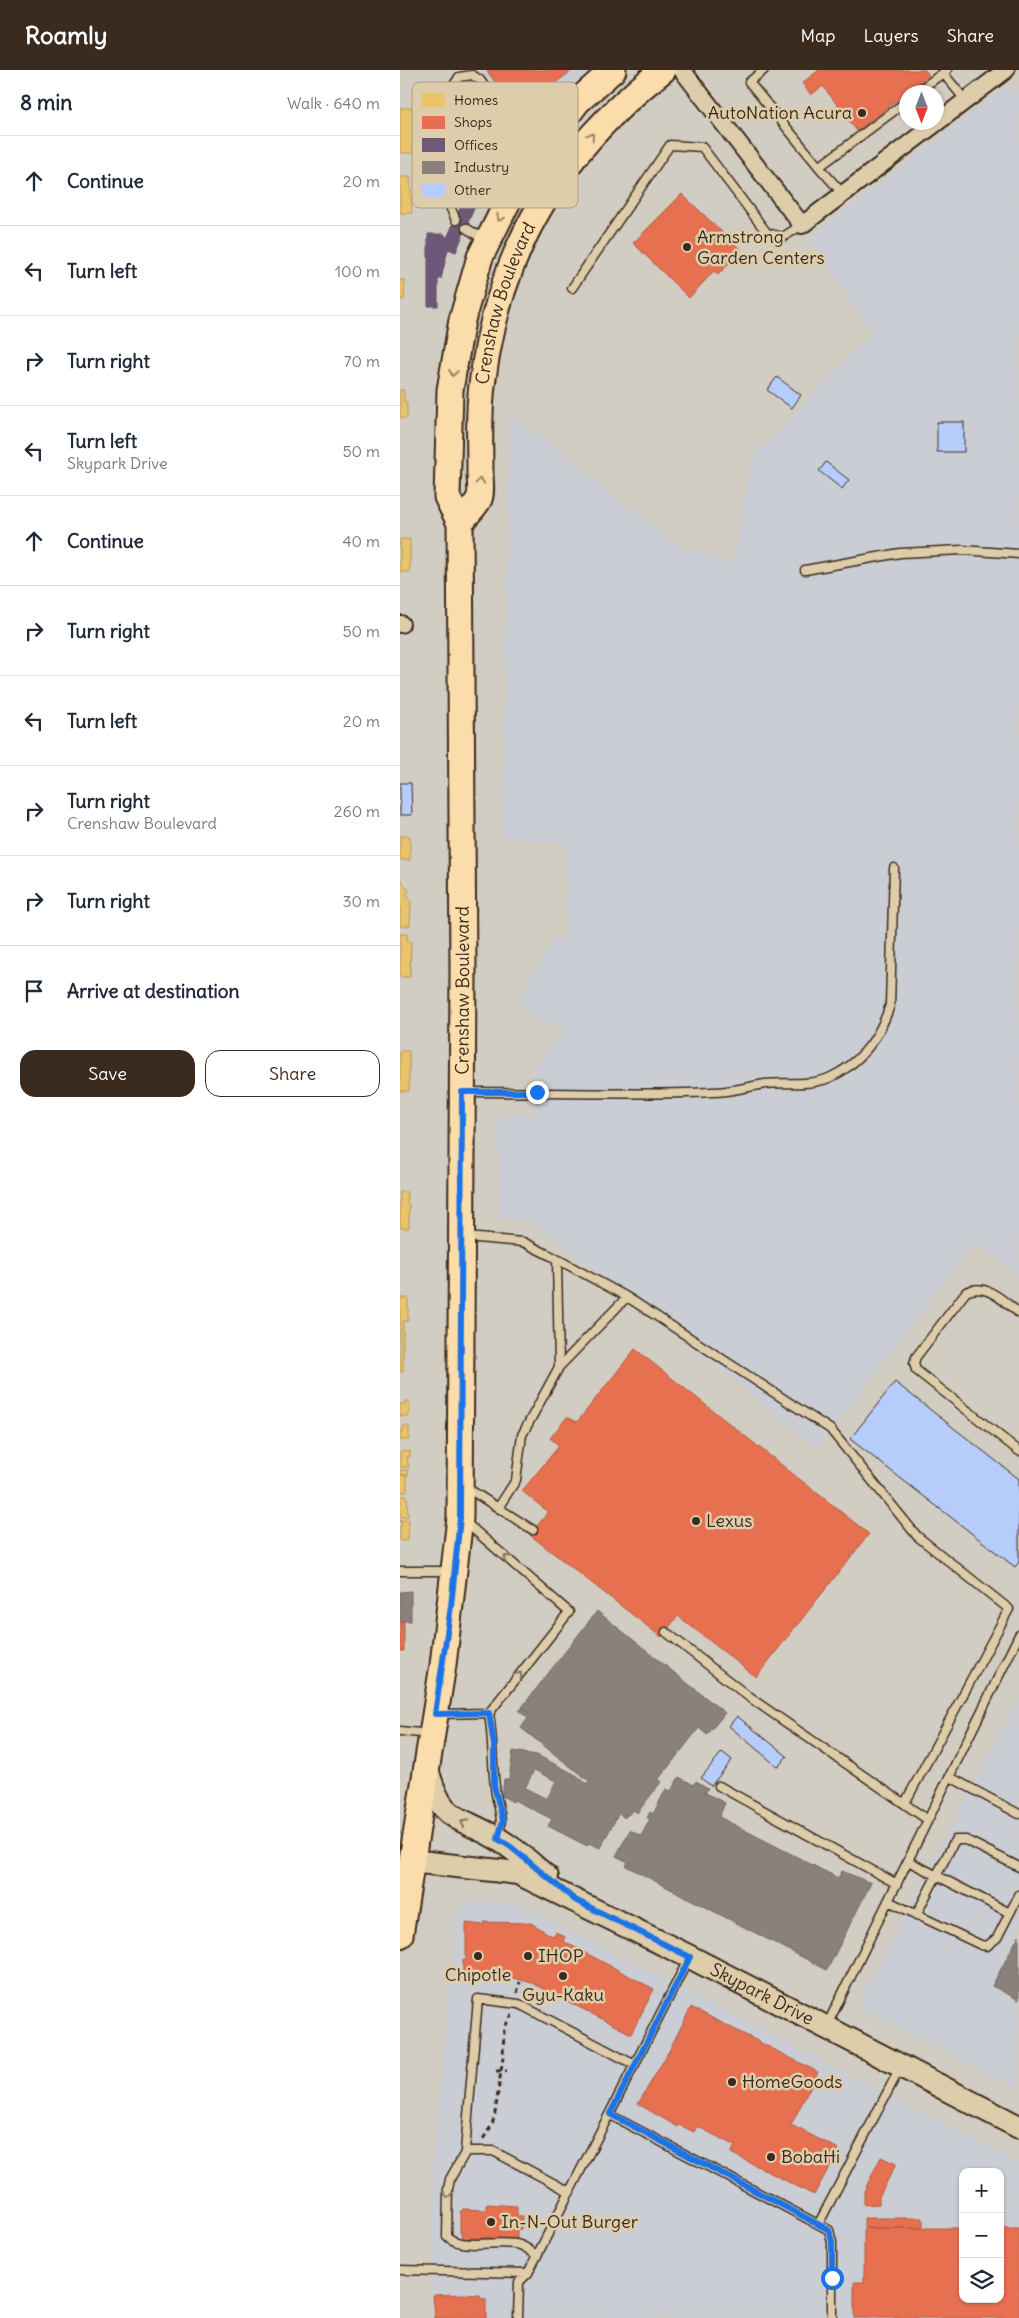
<!DOCTYPE html>
<html lang="en">
<head>
<meta charset="utf-8">
<style>
	body { margin:0; font-family:Delius,sans-serif; background:#f2f2f3; color:#1f2937 }
	.controls { position:absolute; right:15px; bottom:15px; display:grid; overflow:hidden; border-radius:10px; box-shadow:0 1px 4px #0004 }
	.controls button { width:45px; height:45px; display:grid; place-items:center; padding:0; border:0; border-bottom:1px solid #e0e1e3; background:#fff; color:#1f2937; font:25px sans-serif }
	.compass { position:absolute; left:499px; top:15px; width:45px; height:45px; border-radius:50%; background:#fff; box-shadow:0 1px 4px #0004; rotate:180deg }
	.stop { position:absolute; width:15px; height:15px; margin:-11px; border:4px solid #1a73e8; border-radius:50%; background:#fff }
	.stop.end { background:#1a73e8; border-color:#fff; box-shadow:0 1px 5px #0008 }
	.list { margin:0; padding:0; list-style:none }
	h2 { display:flex; justify-content:space-between; align-items:center; height:65px; margin:0; padding:0 20px; font-size:21px }
	h2 small { font-size:16px; font-weight:400; color:#747a83 }
	.list li { display:grid; grid-template-columns:32px 1fr auto; gap:15px; align-items:center; box-sizing:border-box; height:90px; padding:0 20px; border-top:1px solid #e0e1e3 }
	.list b { display:block; font-size:19px; white-space:nowrap }
	.list p { margin:0; font-size:16px; white-space:nowrap; color:#747a83 }
	.list em { font-size:16px; font-style:normal; color:#747a83 }
	.actions { display:flex; gap:10px; padding:15px 20px }
	.actions a { flex:1; padding:11px 0; border:1px solid #3b2a1e; border-radius:15px; text-align:center; font-size:18px; color:#3b2a1e }
	.actions .main { background:#3b2a1e; color:#fff }
	.icon { flex:none; width:28px; height:28px; fill:none; stroke:currentColor; stroke-width:2; stroke-linecap:round; stroke-linejoin:round }
	.map { position:relative; flex:none; width:619px; height:2248px; overflow:hidden }
	header { display:flex; align-items:center; gap:30px; box-sizing:border-box; height:70px; padding:0 25px; background:#3b2a1e; color:#fff }
	header strong { font-size:24px }
	nav { display:flex; gap:28px; margin-inline-start:auto; font-size:18px }
	main { display:flex }
	aside { flex:1; background:#fff }
	.map>svg:first-child { display:block }
	.built { fill:#cacdd4; fill-rule:evenodd }
	.homes { fill:#e9c46a; stroke:#b59653 }
	.shops { fill:#e76f51; stroke:#b35a42 }
	.offices { fill:#6d597a; stroke:#5e4b5e }
	.industry { fill:#8a817c; stroke:#726760; fill-rule:evenodd }
	.building { fill:#b6cdfc; stroke:#3b2a1e }
	.lines { fill:none; stroke-linecap:round; stroke-linejoin:round }
	.service-casing { stroke:#3b2a1e; stroke-width:11 }
	.minor-casing { stroke:#3b2a1e; stroke-width:20 }
	.secondary-casing { stroke:#3b2a1e; stroke-width:26 }
	.primary-casing { stroke:#3b2a1e; stroke-width:29 }
	.path { stroke:#3b2a1e; stroke-width:3; stroke-dasharray:5 4; stroke-linecap:butt }
	.service { stroke:#decdaa; stroke-width:8 }
	.minor { stroke:#decdaa; stroke-width:16 }
	.secondary { stroke:#decdaa; stroke-width:22 }
	.primary { stroke:#fbddab; stroke-width:25 }
	.oneway { stroke:#9b8464 }
	.oneway2 { stroke:#84735d }
	.route { stroke:#1a73e8; stroke-width:6 }
	.poi-dot { fill:#3b2a1e; stroke:#decdaa; stroke-width:2 }
	.labels { text-anchor:middle; stroke-width:5; stroke-linejoin:round; paint-order:stroke }
	.poi-label { font-size:18px; fill:#3b2a1e; stroke:#decdaa; text-anchor:start }
	.street-label { font-size:18px; fill:#3b2a1e; stroke:#decdaa }
	.key { fill:#decdaa; stroke:#ad9c80; stroke-width:1 }
	.key-label { font-size:14px; fill:#3b2a1e }
</style>
</head>
<body>
<header>
<strong>Roamly</strong>
<nav><a>Map</a><a>Layers</a><a>Share</a></nav>
</header>
<main>
<aside>
<h2>8 min<small>Walk · 640 m</small></h2>
<ul class="list">
<li><svg class="icon" aria-label="ahead" viewBox="0 0 24 24"><path d="M12 20V5M6 11l6-6 6 6"/></svg><div><b>Continue</b></div><em>20 m</em></li>
<li><svg class="icon" aria-label="left" viewBox="0 0 24 24"><path d="M17 20v-9H6M10 6l-5 5 5 5"/></svg><div><b>Turn left</b></div><em>100 m</em></li>
<li><svg class="icon" aria-label="right" viewBox="0 0 24 24"><path d="M7 20v-9h11M14 6l5 5-5 5"/></svg><div><b>Turn right</b></div><em>70 m</em></li>
<li><svg class="icon" aria-label="left" viewBox="0 0 24 24"><path d="M17 20v-9H6M10 6l-5 5 5 5"/></svg><div><b>Turn left</b><p>Skypark Drive</p></div><em>50 m</em></li>
<li><svg class="icon" aria-label="ahead" viewBox="0 0 24 24"><path d="M12 20V5M6 11l6-6 6 6"/></svg><div><b>Continue</b></div><em>40 m</em></li>
<li><svg class="icon" aria-label="right" viewBox="0 0 24 24"><path d="M7 20v-9h11M14 6l5 5-5 5"/></svg><div><b>Turn right</b></div><em>50 m</em></li>
<li><svg class="icon" aria-label="left" viewBox="0 0 24 24"><path d="M17 20v-9H6M10 6l-5 5 5 5"/></svg><div><b>Turn left</b></div><em>20 m</em></li>
<li><svg class="icon" aria-label="right" viewBox="0 0 24 24"><path d="M7 20v-9h11M14 6l5 5-5 5"/></svg><div><b>Turn right</b><p>Crenshaw Boulevard</p></div><em>260 m</em></li>
<li><svg class="icon" aria-label="right" viewBox="0 0 24 24"><path d="M7 20v-9h11M14 6l5 5-5 5"/></svg><div><b>Turn right</b></div><em>30 m</em></li>
<li><svg class="icon" aria-label="arrive" viewBox="0 0 24 24"><path d="M6 21V4h12l-3 4 3 4H6"/></svg><div><b>Arrive at destination</b></div></li>
</ul>
<div class="actions"><a class="main">Save</a><a>Share</a></div>
</aside>
<div class="map">
<svg width="619" height="2248" viewBox="0 0 619 2248">
	<rect width="100%" height="100%" fill="#d2cdc3"/>
	<filter id="ink" filterUnits="userSpaceOnUse"><feTurbulence type="fractalNoise" baseFrequency=".02" numOctaves="2"/><feDisplacementMap in="SourceGraphic" scale="10" xChannelSelector="R" yChannelSelector="G"/><feConvolveMatrix kernelMatrix="1 2 1 2 8 2 1 2 1" color-interpolation-filters="sRGB"/></filter>
	<g filter="url(#ink)">
		<path class="built" d="M79,0H195L132,55L122,54Z
			M606,17L619,23V1207L575,1171L418,1378L131,1149H99L98,1045L134,1044V997L160,966L165,952L150,958L117,934L153,869L167,868L166,774L103,767L109,341L279,477L333,493L352,387L472,263L409,168Z
			M619,1627V2020L457,1936Z
			M87,1831L121,1835L619,2093V2248H32L33,2095L57,1840L67,1833ZM563,2102H600V2229H563Z"/>
		<path class="homes" d="M0,38H13V83H0Z
			M0,107H10L12,143H0Z
			M0,210H5L4,230H0Z
			M0,320H4V332H7V348H0Z
			M0,469H10V502H0Z
			M0,766H10V790H0Z
			M0,808L9,822L6,824L11,831L10,856H0Z
			M0,864H7V871H11L10,907H0Z
			M0,981H9V1021H0Z
			M0,1122H7V1134H9V1158H0Z
			M0,1228H8V1251H3V1302H0Z
			M5,1331H9V1346H0V1334H5Z
			M3,1356H9V1370H0V1361H3Z
			M10,1381V1387H7L9,1397H0V1382Z
			M0,1400H8V1405H0L7,1406V1422H0Z
			M1,1426H7L8,1447H0Z
			M0,1450H9L8,1470L4,1471L0,1470V1456H2Z"/>
		<path class="shops" d="M86,0H173L117,41Z
			M419,0H525L529,5L457,61L423,16L411,25L402,13Z
			M282,124L341,180L318,205L314,201L289,228L233,173Z
			M235,1279L469,1464L356,1607L278,1546L261,1567L130,1465L148,1442L122,1421L159,1376L150,1368L167,1347L177,1352Z
			M0,1551H4V1581H0Z
			M84,1852L131,1853L152,1866L156,1862L165,1867L163,1871L254,1919L231,1964L132,1913L106,1906H63V1890H66V1853L84,1855Z
			M291,1937L418,2002L391,2055L439,2079L414,2125L331,2083L335,2076L297,2056L294,2062L279,2055L278,2057L238,2034L269,1981Z
			M481,2087L496,2094L479,2127V2134L464,2135V2121Z
			M87,2134L117,2136V2146H122L121,2159H117V2169H90V2167L62,2169L63,2163H60V2142L63,2139L87,2140Z
			M464,2148H523V2158H464Z
			M464,2158H563V2229H600V2158H619V2248H454V2212H464Z
			M60,2224L80,2225V2228L86,2229V2248H35L33,2225Z"/>
		<path class="offices" d="M67,17L89,64L99,77L97,83L99,90L75,136L56,182L48,179L41,209H38V236H28V164H44L47,168L60,139L58,96L59,32L61,20Z"/>
		<path class="industry" d="M11,1521V1551H0V1522Z
			M197,1541L325,1643L307,1665L299,1658L258,1710L261,1712L237,1743L234,1740L224,1748L219,1743L200,1778L189,1773L187,1776L148,1756L152,1749L114,1730L113,1732L102,1726L104,1709H109L113,1681L137,1685L176,1705L187,1714L189,1711L121,1658L128,1648L119,1641L122,1638L131,1645L122,1637ZM134,1700L156,1711L147,1729L125,1718Z
			M279,1707L294,1715L296,1711L308,1718L306,1722H304L325,1733L319,1747L438,1808L442,1801L471,1813L427,1900L226,1796L228,1792L216,1786L230,1760L241,1766L250,1749L247,1748L250,1742L253,1744L266,1719L271,1721Z
			M619,1865V1930L592,1916Z"/>
		<path class="building" d="M377,307L401,325L392,338L367,320Z
			M537,352H564V382H537Z
			M426,392L449,410L442,419L419,401Z
			M0,713H11L12,745H0Z
			M495,1312L619,1409V1492L615,1497L450,1369Z
			M337,1646L387,1686L378,1697L329,1656Z
			M322,1682L332,1690L311,1716L301,1708Z"/>
		<g class="lines">
			<defs>
				<path id="service" d="M364,0L349,12L419,97L507,31
					M543,3L566,31
					M517,22L547,0
					M419,97L443,124
					M56,150L51,139L52,24L54,15L59,7L72,5L80,10L133,83
					M66,158L85,170
					M172,218L270,75L302,77L367,163L383,167L402,155
					M405,500L500,483L562,480L619,484
					M67,1022C148,1022 231,1026 313,1022C330,1022 347,1017 365,1014C385,1012 409,1016 429,1008C460,994 480,967 490,935L494,798
					M66,1167L123,1172L157,1189
					M619,1243C603,1231 587,1212 566,1222L516,1287L514,1293L516,1300L619,1381
					M159,1297L157,1189L227,1227
					M64,1416L133,1460
					M98,1438L116,1410L122,1365L159,1297L227,1227L430,1359L517,1466L609,1539L505,1733
					M64,1451L169,1542L89,1643C93,1668 92,1692 95,1717C97,1739 104,1743 99,1766
					M0,1501H50
					M266,1562L349,1627L528,1750
					M39,1644L89,1643
					M0,1661L30,1664
					M550,1707L619,1744
					M319,1716L497,1814
					M508,1791L610,1843
					M488,1831L581,1875L587,1876L597,1868L619,1825
					M516,1845L555,1770H566L619,1797
					M427,1955L619,1565
					M210,2045L429,2160L432,2172V2248
					M66,2081L50,2109L48,2119L47,2166C60,2181 100,2169 120,2175C126,2177 132,2182 137,2186
					M170,2122L93,2081H65L78,1929L119,1934L235,1995
					M419,2153L500,1998
					M0,2200L128,2203
					M118,2248L119,2212L128,2203L289,1888"/>
				<path id="minor" d="M282,0L402,155L606,0
					M0,554H1"/>
				<g id="secondary">
					<path d="M27,1699C41,1748 49,1743 91,1765C112,1776 129,1792 147,1807"/>
					<path id="s1" d="M11,1791L118,1803L290,1887L619,2057"/>
				</g>
				<g id="primary">
					<path id="s2" d="M60,453C65,446 75,437 79,429C82,423 80,410 80,403C80,372 78,339 83,308C100,178 160,80 263,0"/>
					<path id="s3" d="M0,1865L43,1595L60,1448L63,900L60,453L47,427L50,320L62,250L80,187L119,109L177,32L213,0"/>
				</g>
			</defs>
			<use href="#service" class="service-casing"/>
			<use href="#minor" class="minor-casing"/>
			<use href="#secondary" class="secondary-casing"/>
			<use href="#primary" class="primary-casing"/>
			<path class="path" d="M117,1923L120,1912
				M96,2001H107
				M83,2069L92,2055L95,2043L103,1987L104,1958L112,1945"/>
			<use href="#service" class="service"/>
			<use href="#minor" class="minor"/>
			<use href="#secondary" class="secondary"/>
			<use href="#primary" class="primary"/>
		</g>
		<defs><path id="oneway-chevron" d="M-2-3.5L2.5 0L-2 3.5" fill="none" stroke-width="1.6" stroke-linecap="round" stroke-linejoin="round" transform="scale(1.25)"/></defs>
		<g class="oneway">
			<use href="#oneway-chevron" transform="translate(191 66) rotate(-50)"/>
			<use href="#oneway-chevron" transform="translate(100 148) rotate(117)"/>
			<use href="#oneway-chevron" transform="translate(53 303) rotate(99)"/>
			<use href="#oneway-chevron" transform="translate(80 411) rotate(-89)"/>
		</g>
		<g class="oneway2">
			<use href="#oneway-chevron" transform="translate(107 1488) rotate(-139)"/>
			<use href="#oneway-chevron" transform="translate(119 1605) rotate(-52)"/>
			<use href="#oneway-chevron" transform="translate(64 1753) rotate(-152)"/>
			<use href="#oneway-chevron" transform="translate(48 2125) rotate(93)"/>
		</g>
	</g>
	<g class="lines" filter="url(#ink)">
		<path class="route" d="M137,1022H62L60,1448L51,1536L35,1644L89,1643L94,1675V1716L103,1750L98,1769L111,1777L175,1830L290,1887L210,2044L429,2160L432,2172V2208"/>
	</g>
	<g class="poi-dot">
		<circle cx="462" cy="43" r="5"/>
		<circle cx="287" cy="177" r="5"/>
		<circle cx="296" cy="1451" r="5"/>
		<circle cx="78" cy="1886" r="5"/>
		<circle cx="128" cy="1886" r="5"/>
		<circle cx="163" cy="1906" r="5"/>
		<circle cx="332" cy="2012" r="5"/>
		<circle cx="371" cy="2087" r="5"/>
		<circle cx="91" cy="2152" r="5"/>
	</g>
	<g class="labels">
		<g class="poi-label">
			<text x="452" y="49" text-anchor="end">AutoNation Acura</text>
			<text x="297" y="173">Armstrong<tspan x="297" dy="21">Garden Centers</tspan></text>
			<text x="306" y="1457">Lexus</text>
			<text x="138" y="1892">IHOP</text>
			<text x="78" y="1911" text-anchor="middle">Chipotle</text>
			<text x="163" y="1931" text-anchor="middle">Gyu-Kaku</text>
			<text x="342" y="2018">HomeGoods</text>
			<text x="381" y="2093">BobaHi</text>
			<text x="101" y="2158">In-N-Out Burger</text>
		</g>
		<g class="street-label">
			<text dy="6" stroke="none"><textPath href="#s2" startOffset="230">Crenshaw Boulevard</textPath></text>
			<text dy="6" stroke="none"><textPath href="#s3" startOffset="949">Crenshaw Boulevard</textPath></text>
			<text dy="6" stroke="none"><textPath href="#s1" startOffset="380">Skypark Drive</textPath></text>
		</g>
	</g>
	<rect x="12" y="12" width="166" height="126" rx="8" class="key"/>
	<rect x="22" y="23" width="23" height="14" fill="#e9c46a"/>
	<rect x="22" y="46" width="23" height="13" fill="#e76f51"/>
	<rect x="22" y="68" width="23" height="14" fill="#6d597a"/>
	<rect x="22" y="91" width="23" height="13" fill="#8a817c"/>
	<rect x="22" y="113" width="23" height="14" fill="#b6cdfc"/>
	<g class="key-label">
		<text x="54" y="35">Homes</text>
		<text x="54" y="57">Shops</text>
		<text x="54" y="80">Offices</text>
		<text x="54" y="102">Industry</text>
		<text x="54" y="125">Other</text>
	</g>
</svg>
<div class="controls">
<button>+</button>
<button>−</button>
<button><svg class="icon" aria-label="layers" viewBox="0 0 24 24"><path d="M12 4l9 5-9 5-9-5zM3 14l9 5 9-5"/></svg></button>
</div>
<svg class="compass" viewBox="-18 -18 36 36"><path d="M0-13l5 13h-10z" fill="#e53935"/><path d="M0 13l5-13h-10z" fill="#747a83"/></svg>
<div class="stop" style="left:432px;top:2208px"></div>
<div class="stop end" style="left:137px;top:1022px"></div>
</div>
</main>
</body>
</html>
